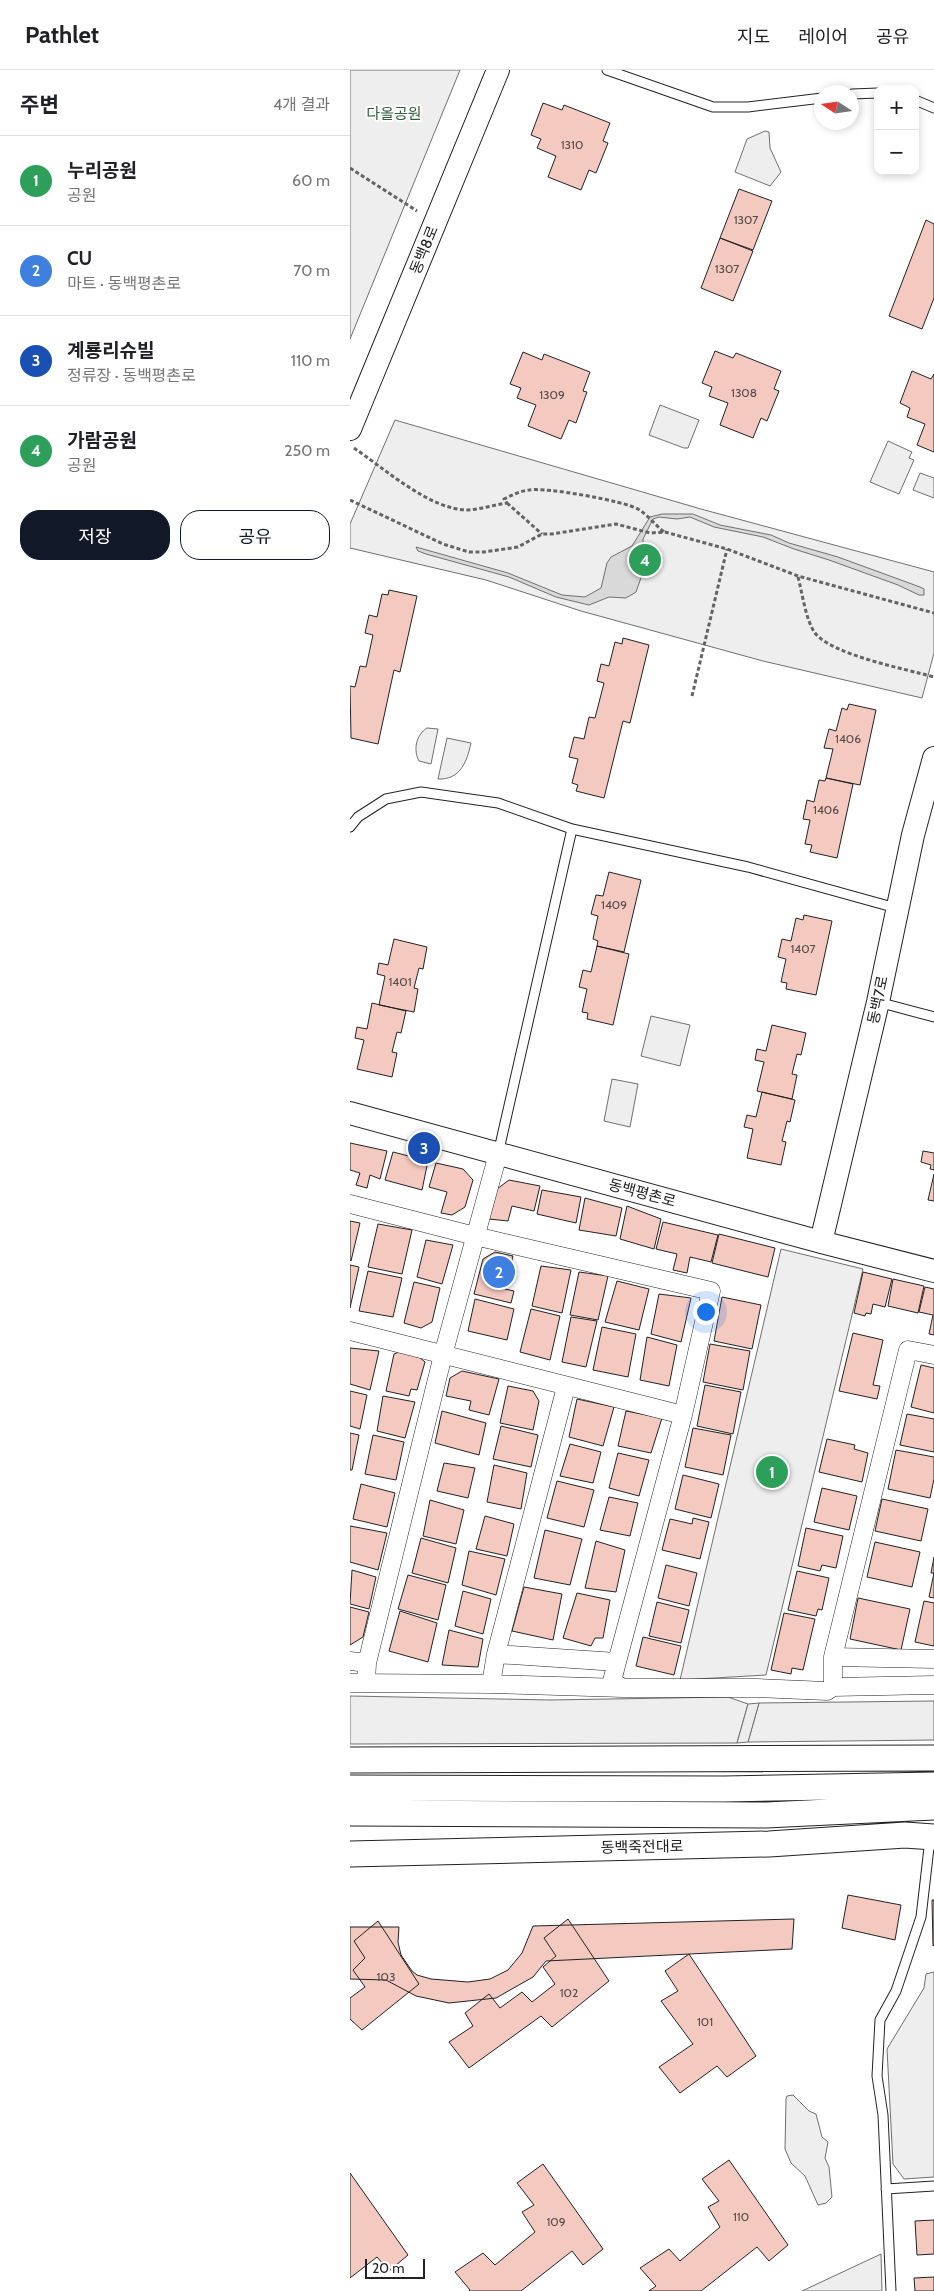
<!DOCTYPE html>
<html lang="ko">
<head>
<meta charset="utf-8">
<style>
	body { margin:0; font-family:Cabin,"Noto Sans KR",sans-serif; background:#f2f2f2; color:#202124 }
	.controls { position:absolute; right:15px; top:15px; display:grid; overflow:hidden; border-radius:10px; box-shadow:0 2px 8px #0003 }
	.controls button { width:45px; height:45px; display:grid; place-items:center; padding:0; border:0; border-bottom:1px solid #e0e0e0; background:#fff; color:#202124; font:25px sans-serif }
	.compass { position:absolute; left:464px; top:15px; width:45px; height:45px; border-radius:50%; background:#fff; box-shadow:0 2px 8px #0003; rotate:282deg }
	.scale { position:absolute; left:15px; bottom:12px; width:60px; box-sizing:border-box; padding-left:5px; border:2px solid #222; border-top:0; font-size:14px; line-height:18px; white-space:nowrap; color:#222; -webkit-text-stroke:4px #fff; paint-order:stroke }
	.you { position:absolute; left:355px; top:1241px; width:18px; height:18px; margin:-12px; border:4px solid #fff; border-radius:50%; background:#1a73e8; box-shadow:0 0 0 8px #1a73e833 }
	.badge { display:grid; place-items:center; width:32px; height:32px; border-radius:50%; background:#111827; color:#fff; font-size:16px; font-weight:700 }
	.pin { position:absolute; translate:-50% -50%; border:2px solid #fff; box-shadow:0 1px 5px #0006 }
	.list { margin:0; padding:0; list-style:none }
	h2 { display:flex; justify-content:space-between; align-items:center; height:65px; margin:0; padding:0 20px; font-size:21px }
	h2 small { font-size:16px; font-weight:400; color:#757577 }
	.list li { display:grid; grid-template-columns:32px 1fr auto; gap:15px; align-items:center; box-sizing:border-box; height:90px; padding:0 20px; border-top:1px solid #e0e0e0 }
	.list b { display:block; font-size:19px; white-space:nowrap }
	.list p { margin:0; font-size:16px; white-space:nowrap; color:#757577 }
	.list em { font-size:16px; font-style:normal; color:#757577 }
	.actions { display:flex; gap:10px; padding:15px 20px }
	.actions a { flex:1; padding:11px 0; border:1px solid #111827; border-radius:20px; text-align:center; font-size:18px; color:#111827 }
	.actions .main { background:#111827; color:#fff }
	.map { position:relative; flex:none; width:584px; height:2221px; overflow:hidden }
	header { display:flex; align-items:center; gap:30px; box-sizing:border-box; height:70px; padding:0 25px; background:#fff; border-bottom:1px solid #e0e0e0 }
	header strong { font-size:24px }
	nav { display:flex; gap:28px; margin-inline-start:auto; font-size:18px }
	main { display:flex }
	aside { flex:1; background:#fff }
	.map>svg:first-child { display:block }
	.green { fill:#eee; stroke:#6f6f6f }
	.parking { fill:#ededed; stroke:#6f6f6f }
	.water { fill:#d9d9d9; stroke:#6f6f6f }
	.building { fill:#f3c9c0; stroke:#222 }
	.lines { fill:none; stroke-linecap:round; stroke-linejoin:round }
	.service-casing { stroke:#222; stroke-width:11 }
	.minor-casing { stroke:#222; stroke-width:19 }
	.tertiary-casing { stroke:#222; stroke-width:24 }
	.secondary-casing { stroke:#222; stroke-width:27 }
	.path { stroke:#646464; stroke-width:3; stroke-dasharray:4 2.5; stroke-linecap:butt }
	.service { stroke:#fff; stroke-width:9 }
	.minor { stroke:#fff; stroke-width:18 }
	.tertiary { stroke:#fff; stroke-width:22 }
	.secondary { stroke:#fff; stroke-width:25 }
	.labels { text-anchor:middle; stroke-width:4; stroke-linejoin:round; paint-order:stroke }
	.number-label { font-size:12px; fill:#564c4a }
	.park-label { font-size:15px; fill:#2f5e38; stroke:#fff }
	.street-label { font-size:15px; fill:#222; stroke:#fff }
</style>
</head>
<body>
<header>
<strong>Pathlet</strong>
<nav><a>지도</a><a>레이어</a><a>공유</a></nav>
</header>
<main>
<aside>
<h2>주변<small>4개 결과</small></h2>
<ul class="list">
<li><span class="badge" style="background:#2e9e5b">1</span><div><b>누리공원</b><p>공원</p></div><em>60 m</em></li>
<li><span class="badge" style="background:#3f7fe0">2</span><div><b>CU</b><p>마트 · 동백평촌로</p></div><em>70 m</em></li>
<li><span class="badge" style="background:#1a4fb4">3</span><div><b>계룡리슈빌</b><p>정류장 · 동백평촌로</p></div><em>110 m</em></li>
<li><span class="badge" style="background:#2e9e5b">4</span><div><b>가람공원</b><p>공원</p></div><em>250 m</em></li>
</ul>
<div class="actions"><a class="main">저장</a><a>공유</a></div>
</aside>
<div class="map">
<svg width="584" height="2221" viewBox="0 0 584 2221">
	<rect width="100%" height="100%" fill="#fff"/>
	<path class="green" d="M0,0H110L0,269Z
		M415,61L419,62L420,78L431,102L420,116L385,102L397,69Z
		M310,335L349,350L338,378H334L299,365Z
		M45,350L351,439L584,502V583L572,628L413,591L231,541L136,510L0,478V454Z
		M538,371L562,382L559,388L564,390L549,424L520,412Z
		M570,403L584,408V428L563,420Z
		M77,658L88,659L81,694L69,691C63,680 66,665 77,658Z
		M97,668L121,673C117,692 110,710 88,709Z
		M301,946L340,955L330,996L291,986Z
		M262,1009L288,1014L280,1057L254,1051Z
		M431,1179L513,1199L416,1605L330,1610Z
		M0,1626L200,1630L378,1627L398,1634L387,1673L0,1674Z
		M584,1631V1670L398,1672L409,1633Z
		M584,1902V2107L554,2109L543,2094L537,1979L574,1918L576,1904Z
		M443,2025L459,2041L466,2044L472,2067L478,2072L475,2088L479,2097L482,2127L476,2133L468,2135L455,2106L441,2093L435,2079L436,2029L437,2026Z
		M531,2184L532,2221H452Z"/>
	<path class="parking" d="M409,1633L398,1672L387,1673L398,1634Z"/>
	<path class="water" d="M312,444H343L370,455L421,465L439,473L488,487L570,517L574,519V525H569L548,515L479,490L444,479L413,467L364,457L340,447L327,449L309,447L303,449L293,469V502L286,522L276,528L259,527L239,535L206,527L159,507L76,484L68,481L66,477L158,503L212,525L235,527L251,518L257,493L261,487L282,476L300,447Z"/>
	<path class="building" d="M193,33L212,40L214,35L260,53L253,71L258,73L246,103L239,100L231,120L198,107L206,86L187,78L191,69L181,65Z
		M389,119L422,131L403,180L370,168Z
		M576,150L584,154V228L572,259L539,246Z
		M370,168L403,181L383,231L351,218Z
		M365,281L383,288L386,283L431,301L424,319L429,321L417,351L411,348L403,368L370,355L378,333L359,326L362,317L352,313Z
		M173,282L192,290L194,284L240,302L233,321L237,322L226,353L219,350L211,369L178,356L186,335L167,328L171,318L160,314Z
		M562,301L581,309L584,304V382L567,375L575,354L557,347L560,338L550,333Z
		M39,520L67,526L50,602L44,600L28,674L1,668L0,616L5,617L10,596L16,597L23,565L15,563L19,545L27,547L32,524L38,525Z
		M273,568L299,575L280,653L273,651L254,728L226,721L228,715L222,713L228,689L219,687L224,667L234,669L239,647L245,648L254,613L247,611L251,594L259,596L265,572L272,574Z
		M499,634L526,640L510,715L476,708L483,679L474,678L479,659L486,661L492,638L497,640Z
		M476,708L503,714L487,788L460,782L462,775L455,774L460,750L453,749L457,730L464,732L469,710L475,711Z
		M259,802L291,810L274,882L247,876L248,871L243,869L248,846L241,844L246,825L253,826Z
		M454,845L482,851L466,925L436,919L437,913L431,912L436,889L428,887L432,869L441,871L446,848L453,850Z
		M44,869L77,877L73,899L69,898L64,918L68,919L64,942L29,935L35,906L27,904L29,893L38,895Z
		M247,876L279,884L263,955L237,949L238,943L232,942L237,919L229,917L233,900L241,902Z
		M22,933L56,941L51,963L47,962L42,982L47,983L42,1007L7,999L14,970L5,968L7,957L17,959Z
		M422,955L456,963L451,985L447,984L442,1004L447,1005L442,1029L407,1021L414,992L405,990L407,979L416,981Z
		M412,1022L445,1030L440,1052L437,1051L432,1071L436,1072L431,1095L397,1088L403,1059L394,1057L397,1045L406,1047Z
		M0,1073L37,1081L30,1109L20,1105L17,1118L6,1115L10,1103L0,1100Z
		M573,1081L584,1083V1100L580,1099L581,1095L571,1092Z
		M43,1082L78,1091L72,1120L35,1110Z
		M86,1093L113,1099L123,1110L115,1137L102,1145L91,1143L97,1122L79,1117Z
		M584,1104V1131L578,1130Z
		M159,1110L190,1116L184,1141L162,1136L158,1151L139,1149L147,1119Z
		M192,1120L231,1127L226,1153L187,1144Z
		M235,1128L272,1138L266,1166L229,1160Z
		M277,1136L311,1149L304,1179L270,1169Z
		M0,1151L10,1153L1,1191L0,1190Z
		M313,1152L368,1165L361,1192L340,1187L337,1203L323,1200L327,1184L306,1179Z
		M28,1154L62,1160L52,1204L18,1197Z
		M369,1164L425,1178L418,1207L362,1193Z
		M76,1170L103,1175L92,1214L67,1207Z
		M145,1182L163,1186L155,1219L164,1221L161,1233L124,1224L133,1189Z
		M0,1195L9,1197L0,1238Z
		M191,1196L221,1200L212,1243L182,1236Z
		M18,1201L52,1208L43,1247L9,1241Z
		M229,1202L258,1206L248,1250L220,1245Z
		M513,1202L542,1209L535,1237L523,1234L521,1244L516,1243L515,1246L504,1243Z
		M543,1209L574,1216L568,1243L538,1236Z
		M267,1211L299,1219L289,1260L255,1252Z
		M64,1212L90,1218L82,1252L71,1258L54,1253Z
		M575,1217L584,1219V1265L579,1264L583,1245L569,1242Z
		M309,1224L341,1228L331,1272L301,1264Z
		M372,1227L411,1235L402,1279L364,1271Z
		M125,1229L164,1239L157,1270L118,1261Z
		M181,1239L210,1246L200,1290L170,1282Z
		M221,1247L247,1251L236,1297L212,1292Z
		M252,1257L286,1264L278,1307L243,1300Z
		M503,1263L533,1270L523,1315L530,1316L527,1329L489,1321Z
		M297,1267L327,1275L319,1316L290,1310Z
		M360,1274L400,1281L393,1320L353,1312Z
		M0,1278L29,1281L20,1320L0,1314Z
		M52,1281L68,1286L75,1292L67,1320L61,1319L59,1326L36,1321L44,1284Z
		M571,1295L584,1298V1343L561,1337Z
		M112,1301L149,1309L139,1345L119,1340L121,1331L96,1326L100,1308Z
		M355,1315L391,1322L383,1364L347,1356Z
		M158,1316L183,1321L189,1331L183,1360L150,1353Z
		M0,1321L17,1325L10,1359L0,1356Z
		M33,1326L65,1332L55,1368L27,1361Z
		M227,1329L264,1337L253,1376L219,1367Z
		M92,1341L136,1353L129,1385L85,1373Z
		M276,1341L312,1348L301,1383L268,1376Z
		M557,1344L584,1349V1382L550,1375Z
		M151,1356L188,1365L181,1397L143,1389Z
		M343,1358L381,1365L373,1405L335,1397Z
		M0,1363L9,1365L2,1400H0Z
		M23,1365L54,1372L46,1410L15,1404Z
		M477,1369L505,1375L504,1379L518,1383L512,1412L469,1402Z
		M220,1374L251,1382L243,1413L210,1406Z
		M546,1380L584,1387V1409L580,1428L538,1419Z
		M268,1383L299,1390L289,1426L259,1418Z
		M94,1393L125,1398L118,1428L87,1421Z
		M144,1395L177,1403L171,1439L137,1432Z
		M333,1405L369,1414L361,1448L325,1439Z
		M207,1411L244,1420L234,1457L197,1448Z
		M11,1414L45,1423L37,1457L3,1449Z
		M472,1418L507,1426L499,1460L464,1452Z
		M259,1427L288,1433L280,1466L250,1460Z
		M532,1429L578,1439L571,1471L525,1461Z
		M80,1430L114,1440L106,1474L73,1466Z
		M135,1446L164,1454L157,1486L126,1479Z
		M343,1448L359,1452L350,1489L312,1480L320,1449L342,1454Z
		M0,1456L37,1463L28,1500L0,1492Z
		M456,1458L493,1466L486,1498L472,1495L470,1501L448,1496Z
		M195,1460L232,1469L220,1515L184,1508Z
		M71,1468L106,1478L98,1513L62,1503Z
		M246,1471L275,1480L266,1522L235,1518Z
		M525,1472L570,1482L562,1517L517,1507Z
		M119,1481L155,1489L146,1525L112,1515Z
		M584,1487V1528L579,1527L584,1503H581Z
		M316,1495L347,1503L339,1536L308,1528Z
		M2,1500L26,1507L19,1539L0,1534Z
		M447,1501L479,1508L472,1540L468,1539L466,1546L438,1540Z
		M58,1505L96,1515L88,1550L48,1539Z
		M174,1517L212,1524L203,1570L162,1561Z
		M113,1521L141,1529L133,1564L105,1556Z
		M227,1523L260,1530L253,1568H245L241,1576L213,1568Z
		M508,1528L560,1539L551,1580L500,1569Z
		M574,1531L584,1533V1576L565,1572Z
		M307,1532L339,1540L331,1573L299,1566Z
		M0,1537L19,1542L13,1567L0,1575Z
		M50,1541L87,1553L78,1592L39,1581Z
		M434,1543L465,1549L453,1600L442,1598L441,1604L421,1600Z
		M99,1560L133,1569L128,1597L92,1595Z
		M293,1567L331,1576L324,1605L286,1596Z
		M498,1825L551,1835L545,1870L492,1858Z
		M582,1830H584V1875L583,1876Z
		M218,1849L259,1911L202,1957L191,1946L119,1998L99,1972L123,1956L115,1943L139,1924L150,1938L172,1922L182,1932L205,1914L193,1897L206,1886L194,1868Z
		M444,1849L442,1879L196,1891L183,1907L146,1928L99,1933L66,1926L36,1910L0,1909V1857H49L48,1872L51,1885L62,1901L67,1905L81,1909L118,1912L140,1909L158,1900L172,1883L183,1856Z
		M28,1851L69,1914L12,1960L0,1949V1928L15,1917L3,1900L15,1888L4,1871Z
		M339,1884L406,1986L377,2007L367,1996L330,2023L309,1997L343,1974L311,1931L328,1921L315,1901Z
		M379,2090L438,2175L419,2191L407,2177L351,2221H299L306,2216L290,2198L319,2179L330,2191L370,2157L358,2137L369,2131L352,2109Z
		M193,2094L253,2179L233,2195L222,2181L171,2221H119L120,2220L105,2202L133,2183L145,2195L185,2162L172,2142L184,2135L167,2113Z
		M0,2103L58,2185L39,2201L27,2187L0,2208Z
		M584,2150V2184L567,2185L565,2151Z
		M584,2207V2221H565L564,2208Z"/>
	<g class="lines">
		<defs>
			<path id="service" d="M257,0L363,37H398L472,28
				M502,24L528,23
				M565,30L584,38
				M0,757L8,747L36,729L71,722L148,733L222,759L398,797L546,838
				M528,932L584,947
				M148,1084L222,759
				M536,2119L584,2116
				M541,2221L533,2045L527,2006L530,1950L546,1921L571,1847L580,1769"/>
			<path id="minor" d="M0,1134L125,1166L361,1221L333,1345L267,1592L146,1584L216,1317
				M0,1261L333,1345
				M584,1285L558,1280L483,1587V1617L584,1615
				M483,1587L584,1589
				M0,1591L17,1593
				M267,1592L262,1611L273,1618H407L477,1621L483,1617
				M0,1613L141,1614L146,1584
				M16,1613L17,1593L93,1285L148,1084
				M141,1614L273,1618"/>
			<path id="tertiary" d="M0,359L148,0
				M0,1043L471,1172L584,1201
				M471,1172L528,932L563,765L584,688"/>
			<path id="secondary" d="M0,1690L584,1688
				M0,1718L374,1719L584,1715
				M0,1743L416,1745L584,1737
				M0,1784L419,1774L555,1765L584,1767"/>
		</defs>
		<use href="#service" class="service-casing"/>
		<use href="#minor" class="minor-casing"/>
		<use href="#tertiary" class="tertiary-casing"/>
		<use href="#secondary" class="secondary-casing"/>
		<path class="path" d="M0,98L67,141
			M4,378C35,399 80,440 118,440C131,439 144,435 157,433L154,429C162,425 170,421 179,420C196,417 274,431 288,439C298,445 305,455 314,462
			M0,430L93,474L119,482H134L168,477L192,464H202L266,454L300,463L315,462L377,479L448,506L584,543
			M157,433L192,464
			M448,507C452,522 456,551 465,563C482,585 556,599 584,607
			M342,626L377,479"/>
		<use href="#service" class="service"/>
		<use href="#minor" class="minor"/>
		<use href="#tertiary" class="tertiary"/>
		<use href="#secondary" class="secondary"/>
	</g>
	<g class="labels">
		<g class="number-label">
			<text x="222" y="79">1310</text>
			<text x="396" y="154">1307</text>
			<text x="377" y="203">1307</text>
			<text x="394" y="327">1308</text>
			<text x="202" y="329">1309</text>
			<text x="498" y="673">1406</text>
			<text x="476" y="744">1406</text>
			<text x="264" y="839">1409</text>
			<text x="453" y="883">1407</text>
			<text x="50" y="916">1401</text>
			<text x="36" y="1911">103</text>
			<text x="219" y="1927">102</text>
			<text x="355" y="1956">101</text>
			<text x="391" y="2151">110</text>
			<text x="206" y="2156">109</text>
		</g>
		<g class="park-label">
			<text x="44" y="49">다올공원</text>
		</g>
		<g class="street-label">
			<text transform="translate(74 180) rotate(-68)" y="5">동백8로</text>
			<text transform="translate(528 930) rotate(-78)" y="5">동백7로</text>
			<text transform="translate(292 1123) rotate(15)" y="5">동백평촌로</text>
			<text transform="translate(292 1777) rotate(-1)" y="5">동백죽전대로</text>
		</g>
	</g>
</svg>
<div class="controls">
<button>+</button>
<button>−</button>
</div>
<svg class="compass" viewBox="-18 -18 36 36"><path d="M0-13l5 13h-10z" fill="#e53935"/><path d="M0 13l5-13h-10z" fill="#757577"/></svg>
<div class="scale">20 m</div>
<div class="you"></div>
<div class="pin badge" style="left:422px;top:1402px;background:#2e9e5b">1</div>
<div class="pin badge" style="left:149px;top:1202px;background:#3f7fe0">2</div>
<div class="pin badge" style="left:74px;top:1078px;background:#1a4fb4">3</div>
<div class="pin badge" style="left:295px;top:490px;background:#2e9e5b">4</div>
</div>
</main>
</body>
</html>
